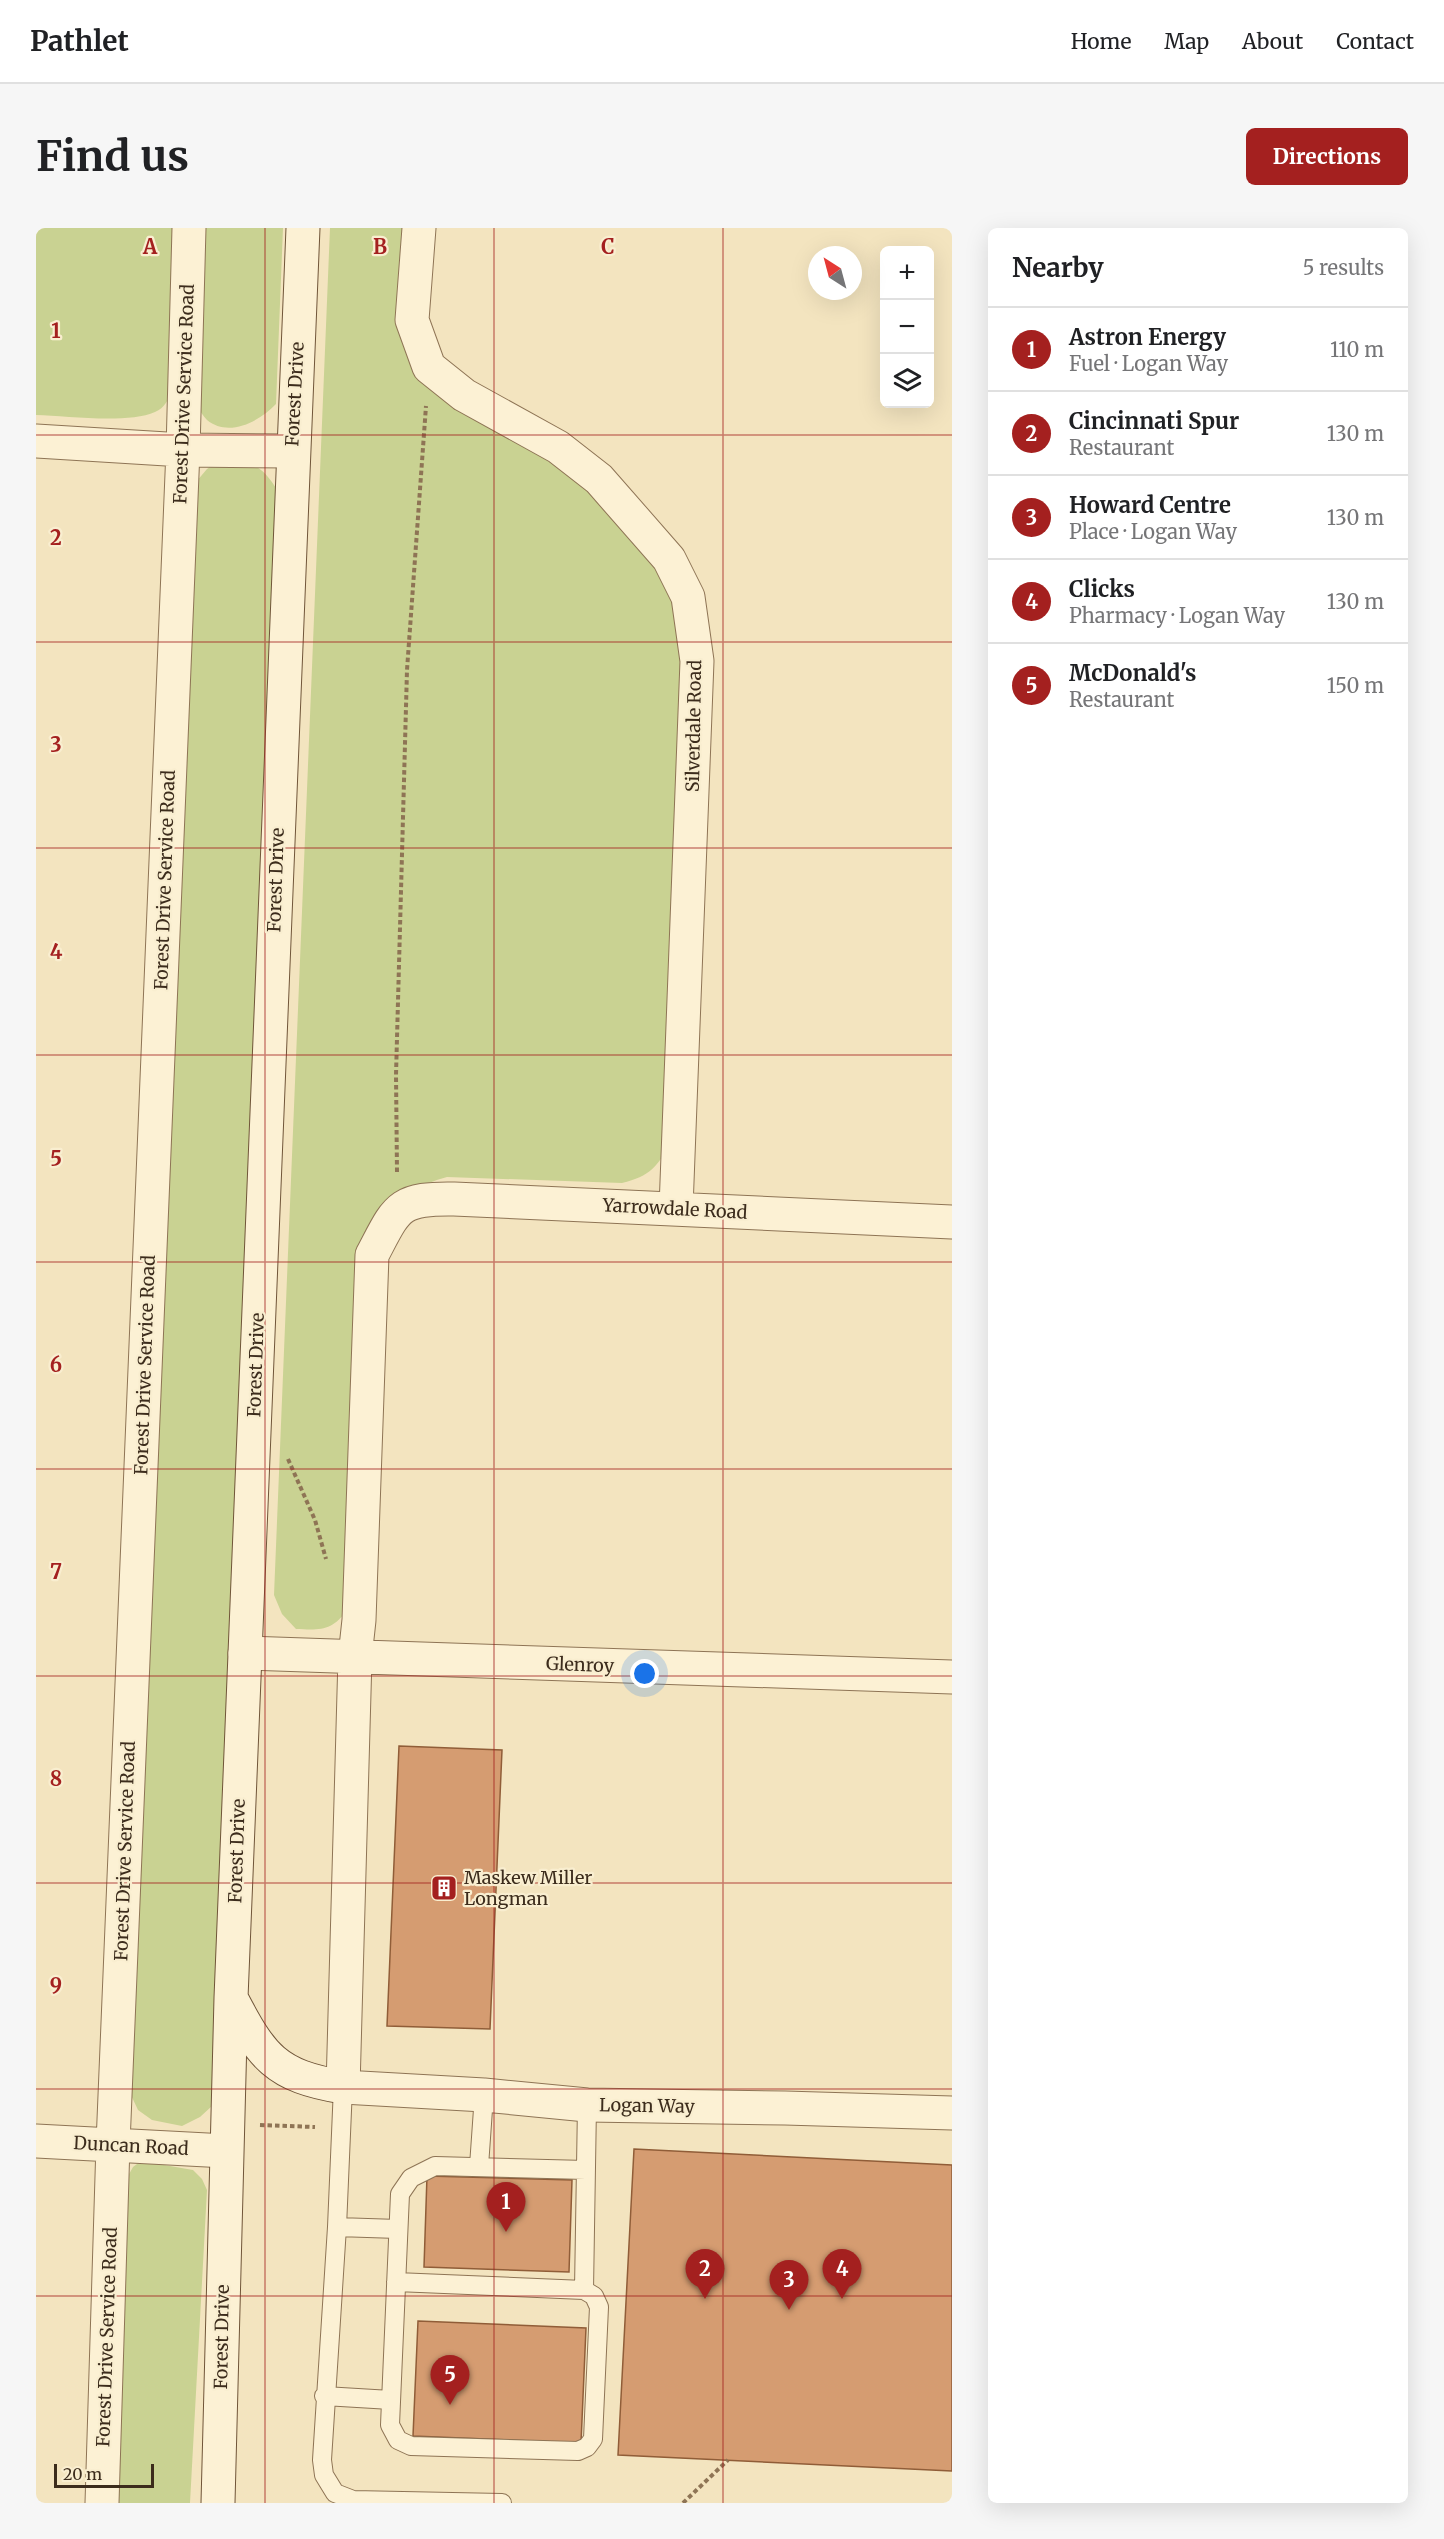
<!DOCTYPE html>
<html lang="en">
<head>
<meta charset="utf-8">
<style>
	body { margin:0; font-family:Merriweather,serif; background:#f6f6f6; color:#202124 }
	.controls { position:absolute; right:18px; top:18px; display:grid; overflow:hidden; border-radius:9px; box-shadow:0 6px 24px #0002 }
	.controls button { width:54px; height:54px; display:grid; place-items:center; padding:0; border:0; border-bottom:2px solid #e0e0e0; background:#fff; color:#202124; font:30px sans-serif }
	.compass { position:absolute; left:772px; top:18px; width:54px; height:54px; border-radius:50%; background:#fff; box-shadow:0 6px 24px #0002; rotate:324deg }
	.scale { position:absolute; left:18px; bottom:15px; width:100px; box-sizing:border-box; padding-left:6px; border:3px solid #3c2c1c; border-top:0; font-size:16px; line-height:21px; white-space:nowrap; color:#3c2c1c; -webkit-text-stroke:4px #f9eed0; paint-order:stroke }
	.you { position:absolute; left:609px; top:1446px; width:21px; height:21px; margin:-15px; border:4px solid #fff; border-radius:50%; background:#1a73e8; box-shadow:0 0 0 9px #1a73e833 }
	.badge { display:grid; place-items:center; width:39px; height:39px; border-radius:50%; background:#a4201f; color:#fff; font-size:20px; font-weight:700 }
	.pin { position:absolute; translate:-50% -50px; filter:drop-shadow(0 2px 3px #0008) }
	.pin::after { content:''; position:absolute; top:32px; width:21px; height:18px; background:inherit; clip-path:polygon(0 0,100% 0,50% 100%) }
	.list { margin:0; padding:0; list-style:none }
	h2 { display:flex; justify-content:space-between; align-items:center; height:78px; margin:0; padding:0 24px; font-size:26px }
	h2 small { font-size:20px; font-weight:400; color:#757577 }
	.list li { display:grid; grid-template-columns:39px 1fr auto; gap:18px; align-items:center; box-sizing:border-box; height:84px; padding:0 24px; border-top:2px solid #e0e0e0 }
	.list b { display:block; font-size:22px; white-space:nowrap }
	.list p { margin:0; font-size:20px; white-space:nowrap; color:#757577 }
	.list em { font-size:20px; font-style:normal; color:#757577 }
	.icon { flex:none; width:33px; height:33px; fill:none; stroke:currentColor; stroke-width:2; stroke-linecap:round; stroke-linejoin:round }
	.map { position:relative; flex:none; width:916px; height:2275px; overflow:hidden; border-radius:9px }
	header { display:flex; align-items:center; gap:36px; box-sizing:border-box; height:84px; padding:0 30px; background:#fff; border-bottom:2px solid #e0e0e0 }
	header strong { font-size:28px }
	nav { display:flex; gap:33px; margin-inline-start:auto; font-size:21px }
	.intro { display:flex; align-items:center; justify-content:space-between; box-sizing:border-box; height:144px; padding:0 36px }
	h1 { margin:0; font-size:42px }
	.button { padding:15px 27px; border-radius:9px; background:#a4201f; color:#fff; font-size:21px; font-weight:700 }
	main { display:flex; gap:36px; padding:0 36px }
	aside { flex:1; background:#fff; border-radius:9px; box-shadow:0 6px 24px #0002 }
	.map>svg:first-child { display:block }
	.green { fill:#c9d292 }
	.building { fill:#d59c71; stroke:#905d38; stroke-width:1.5 }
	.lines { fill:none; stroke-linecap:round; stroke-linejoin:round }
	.service-casing { stroke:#8e7455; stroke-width:20 }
	.minor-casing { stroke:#8e7455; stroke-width:35 }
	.secondary-casing { stroke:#705539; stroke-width:35 }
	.path { stroke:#8e7455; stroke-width:4; stroke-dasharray:4.5 3; stroke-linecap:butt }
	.service { stroke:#fcf1d4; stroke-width:18 }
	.minor { stroke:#fcf1d4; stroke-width:33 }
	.secondary { stroke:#fcf1d4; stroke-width:33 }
	.grid { fill:none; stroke:#a4201f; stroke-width:1.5; stroke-opacity:0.55 }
	.labels { text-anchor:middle; stroke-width:4.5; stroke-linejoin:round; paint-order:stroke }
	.street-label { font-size:18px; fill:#3c2c1c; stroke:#f9eed0 }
	.poi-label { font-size:18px; fill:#3c2c1c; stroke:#f9eed0; text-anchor:start }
	.grid-label { font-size:20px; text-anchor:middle; font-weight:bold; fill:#a4201f; stroke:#f9eed0; stroke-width:4.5; stroke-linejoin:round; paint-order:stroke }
</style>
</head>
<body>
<header>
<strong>Pathlet</strong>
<nav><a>Home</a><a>Map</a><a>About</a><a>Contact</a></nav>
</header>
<div class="intro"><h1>Find us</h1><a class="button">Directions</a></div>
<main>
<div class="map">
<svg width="916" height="2275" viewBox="0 0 916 2275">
	<rect width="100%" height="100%" fill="#f3e4bf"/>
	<path class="green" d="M0,0H143L137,163C132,171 129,180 119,184C92,196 31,188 0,187Z
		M167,0H247L240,176C224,193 193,210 171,192C167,188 163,181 160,176Z
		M294,0H370L367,85L464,192L619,316L648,402L634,914C622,939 614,948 586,955L411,949C385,956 367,967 346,984L312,1381C296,1403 286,1402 260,1401L246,1386L238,1367Z
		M184,232C216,235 224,234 242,263L176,1878L164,1889L146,1898L116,1892L102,1882L94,1865L160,254L171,241Z
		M105,1933L157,1942L166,1951L171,1962L154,2275H82L92,1948L97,1939Z"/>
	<path class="building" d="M363,1518L466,1522L454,1801L351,1798Z
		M598,1921L916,1937V2243L582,2227Z
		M391,1948L536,1952L533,2044L388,2039Z
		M382,2093L550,2100L545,2215L377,2208Z"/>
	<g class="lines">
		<defs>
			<path id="service" d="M307,1859L301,1999L286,2232L288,2247L299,2265L317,2272L466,2275
				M443,1938L448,1867
				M301,1999L362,2001
				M360,2054L548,2062L558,2068L563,2079L557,2211L551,2219L542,2223L375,2218L362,2212L354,2197L364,1966L375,1950L399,1938L550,1942
				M548,2062L551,1877
				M288,2168L355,2172"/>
			<path id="minor" d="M383,0L376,92L393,139L428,167L522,219L563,251L633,331L652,369L661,433L640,980
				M0,213L147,222L257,223
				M916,994L418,971C361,970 361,980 336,1027L323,1392L319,1429L307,1859L448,1867L551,1877L749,1880L916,1885
				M209,1425L916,1449
				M0,1913L190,1923
				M66,2275L77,1916L147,222L153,0"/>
			<path id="secondary" d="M195,1770C226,1829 239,1848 307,1859
				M182,2275L195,1770L267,0"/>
		</defs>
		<use href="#service" class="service-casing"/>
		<use href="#minor" class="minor-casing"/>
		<use href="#secondary" class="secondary-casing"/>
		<path class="path" d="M361,944L360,847L371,442L390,178
			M252,1231L279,1292L290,1331
			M224,1897L279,1899
			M647,2275L692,2232"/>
		<use href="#service" class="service"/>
		<use href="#minor" class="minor"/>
		<use href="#secondary" class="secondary"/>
	</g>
	<path class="grid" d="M229,0V2275M458,0V2275M687,0V2275M0,207H916M0,414H916M0,620H916M0,827H916M0,1034H916M0,1241H916M0,1448H916M0,1655H916M0,1861H916M0,2068H916"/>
	<defs>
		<symbol id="building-square" viewBox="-11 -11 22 22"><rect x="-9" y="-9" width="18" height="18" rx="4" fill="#a4201f" stroke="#f9eed0"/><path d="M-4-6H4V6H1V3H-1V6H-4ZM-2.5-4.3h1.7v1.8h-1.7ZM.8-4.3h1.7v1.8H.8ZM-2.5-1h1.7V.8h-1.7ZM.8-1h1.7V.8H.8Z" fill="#fff"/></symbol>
	</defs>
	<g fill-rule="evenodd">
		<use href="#building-square" x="393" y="1645" width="30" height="30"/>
	</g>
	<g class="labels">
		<g class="street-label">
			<text transform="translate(148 166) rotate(-88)" y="6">Forest Drive Service Road</text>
			<text transform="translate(259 166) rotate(-87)" y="6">Forest Drive</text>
			<text transform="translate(658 498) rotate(-89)" y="6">Silverdale Road</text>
			<text transform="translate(129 652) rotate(-88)" y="6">Forest Drive Service Road</text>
			<text transform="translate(240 652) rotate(-88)" y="6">Forest Drive</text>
			<text transform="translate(639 981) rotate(3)" y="6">Yarrowdale Road</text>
			<text transform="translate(109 1137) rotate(-88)" y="6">Forest Drive Service Road</text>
			<text transform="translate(220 1137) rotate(-88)" y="6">Forest Drive</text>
			<text transform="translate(544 1437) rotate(2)" y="6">Glenroy</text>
			<text transform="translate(89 1623) rotate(-88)" y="6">Forest Drive Service Road</text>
			<text transform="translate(201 1623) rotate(-88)" y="6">Forest Drive</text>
			<text transform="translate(611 1878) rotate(1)" y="6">Logan Way</text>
			<text transform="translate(95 1918) rotate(3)" y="6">Duncan Road</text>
			<text transform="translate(71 2109) rotate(-88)" y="6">Forest Drive Service Road</text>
			<text transform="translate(186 2109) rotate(-89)" y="6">Forest Drive</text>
		</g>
		<g class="poi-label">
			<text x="428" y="1656">Maskew Miller<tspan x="428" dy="21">Longman</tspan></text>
		</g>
	</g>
	<g class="grid-label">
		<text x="114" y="26">A</text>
		<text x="344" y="26">B</text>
		<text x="572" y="26">C</text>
		<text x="20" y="110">1</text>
		<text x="20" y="317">2</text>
		<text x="20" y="524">3</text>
		<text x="20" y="731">4</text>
		<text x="20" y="938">5</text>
		<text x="20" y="1144">6</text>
		<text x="20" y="1351">7</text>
		<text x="20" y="1558">8</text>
		<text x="20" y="1765">9</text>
	</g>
</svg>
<div class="controls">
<button>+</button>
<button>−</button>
<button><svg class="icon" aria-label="layers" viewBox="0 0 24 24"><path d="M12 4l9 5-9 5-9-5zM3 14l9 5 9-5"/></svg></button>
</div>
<svg class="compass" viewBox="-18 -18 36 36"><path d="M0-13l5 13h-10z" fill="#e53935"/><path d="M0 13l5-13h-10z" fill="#757577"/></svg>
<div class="scale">20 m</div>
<div class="you"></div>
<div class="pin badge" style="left:470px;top:2004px">1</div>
<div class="pin badge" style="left:669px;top:2071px">2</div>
<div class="pin badge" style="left:753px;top:2082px">3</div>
<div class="pin badge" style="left:806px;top:2071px">4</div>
<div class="pin badge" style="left:414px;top:2177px">5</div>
</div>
<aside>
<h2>Nearby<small>5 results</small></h2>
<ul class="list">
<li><span class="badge">1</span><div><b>Astron Energy</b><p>Fuel · Logan Way</p></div><em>110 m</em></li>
<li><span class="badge">2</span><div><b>Cincinnati Spur</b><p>Restaurant</p></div><em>130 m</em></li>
<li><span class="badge">3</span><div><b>Howard Centre</b><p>Place · Logan Way</p></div><em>130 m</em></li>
<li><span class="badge">4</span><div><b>Clicks</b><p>Pharmacy · Logan Way</p></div><em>130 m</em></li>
<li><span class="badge">5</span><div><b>McDonald's</b><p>Restaurant</p></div><em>150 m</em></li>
</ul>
</aside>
</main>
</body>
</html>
